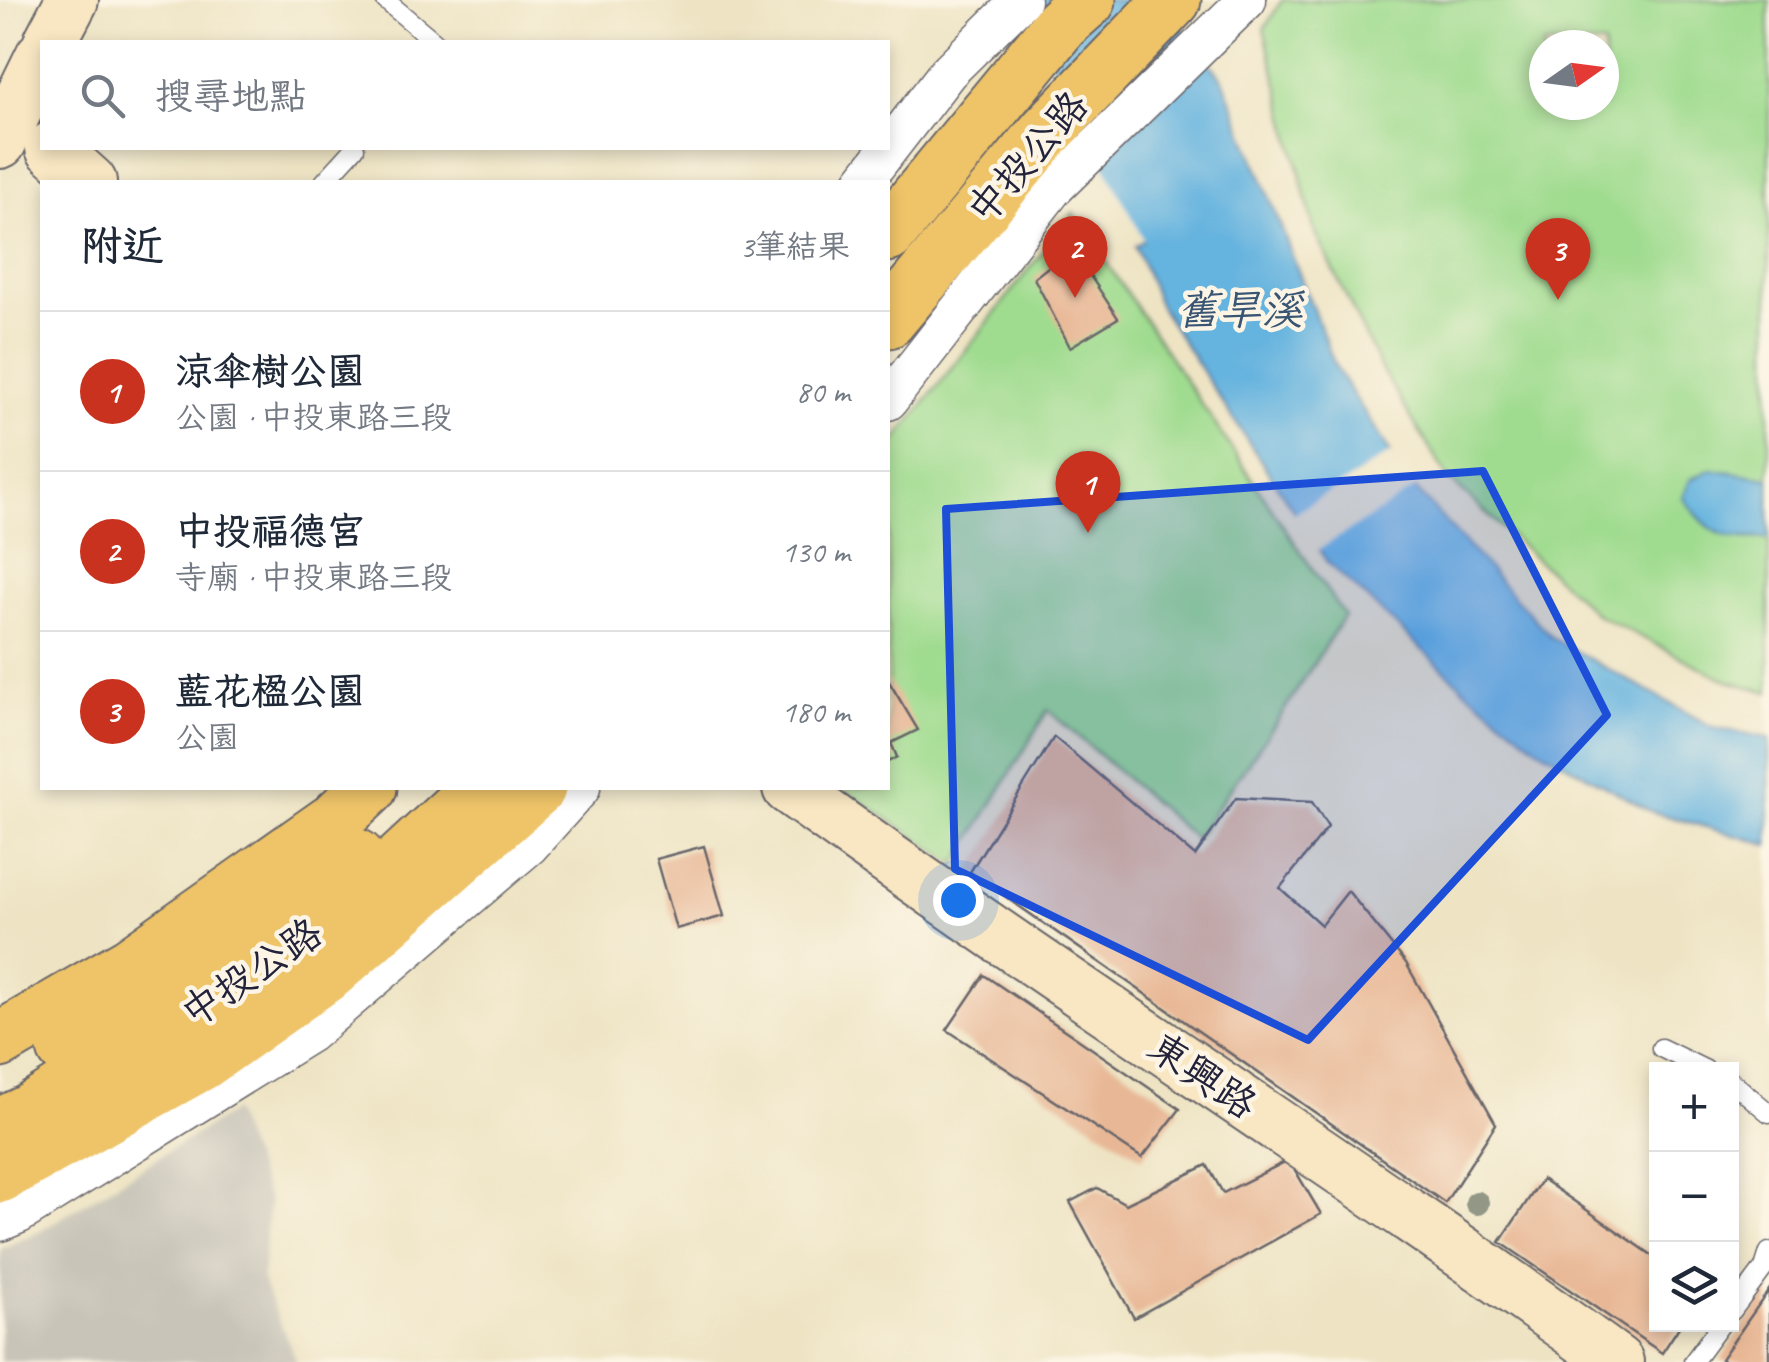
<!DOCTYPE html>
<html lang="zh-TW">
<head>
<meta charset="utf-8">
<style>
	body { margin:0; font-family:Caveat,"LXGW WenKai TC",sans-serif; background:#f6f6f7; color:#1f2937 }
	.controls { position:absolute; right:30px; bottom:30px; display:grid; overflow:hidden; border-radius:0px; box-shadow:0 5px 15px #0003 }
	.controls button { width:90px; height:90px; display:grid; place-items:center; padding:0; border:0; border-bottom:2px solid #e0e1e3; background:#fff; color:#1f2937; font:50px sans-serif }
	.compass { position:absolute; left:1529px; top:30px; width:90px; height:90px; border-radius:50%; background:#fff; box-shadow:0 5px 15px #0003; rotate:76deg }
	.you { position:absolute; left:958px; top:900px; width:35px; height:35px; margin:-25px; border:8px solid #fff; border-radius:50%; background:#1a73e8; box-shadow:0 0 0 15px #1a73e833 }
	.badge { display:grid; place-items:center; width:65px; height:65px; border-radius:50%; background:#c8321e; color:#fff; font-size:32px; font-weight:700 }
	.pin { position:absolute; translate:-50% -82px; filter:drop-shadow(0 2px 5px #0008) }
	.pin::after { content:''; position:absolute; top:52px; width:35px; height:30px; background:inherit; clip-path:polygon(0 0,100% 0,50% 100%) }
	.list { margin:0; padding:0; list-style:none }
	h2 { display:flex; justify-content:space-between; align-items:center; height:130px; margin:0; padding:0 40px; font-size:42px }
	h2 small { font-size:32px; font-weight:400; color:#747a83 }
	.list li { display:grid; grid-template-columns:65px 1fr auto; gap:30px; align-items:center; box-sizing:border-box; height:160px; padding:0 40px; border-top:2px solid #e0e1e3 }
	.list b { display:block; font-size:38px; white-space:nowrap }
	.list p { margin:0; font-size:32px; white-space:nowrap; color:#747a83 }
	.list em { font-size:32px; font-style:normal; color:#747a83 }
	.icon { flex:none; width:55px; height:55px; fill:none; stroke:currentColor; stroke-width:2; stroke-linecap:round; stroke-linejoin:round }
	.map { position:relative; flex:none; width:1769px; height:1362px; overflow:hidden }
	.search { position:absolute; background:#fff; box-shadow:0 5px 15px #0003; left:40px; top:40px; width:850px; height:110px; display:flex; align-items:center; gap:25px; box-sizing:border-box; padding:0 35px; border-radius:0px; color:#747a83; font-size:38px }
	.panel { position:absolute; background:#fff; box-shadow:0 5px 15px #0003; left:40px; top:180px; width:850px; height:610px; border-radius:0px }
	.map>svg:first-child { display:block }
	.industrial { fill:#c8c4b8 }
	.green { fill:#a0dc90; stroke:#617f66; stroke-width:2.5; fill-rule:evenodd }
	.water { fill:#65b3df; stroke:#446a8d; stroke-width:2.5 }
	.pier { fill:#eee4c4 }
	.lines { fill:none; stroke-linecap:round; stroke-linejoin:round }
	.river { stroke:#65b3df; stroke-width:58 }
	.building { fill:#e8b896 }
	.lane-casing { stroke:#69666b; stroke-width:21 }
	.street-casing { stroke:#69666b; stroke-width:41 }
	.secondary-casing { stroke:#69666b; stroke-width:56 }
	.primary-casing { stroke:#69666b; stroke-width:59 }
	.lane { stroke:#fff; stroke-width:18 }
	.street { stroke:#fff; stroke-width:38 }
	.secondary { stroke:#f9e7c3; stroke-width:52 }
	.primary { stroke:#efc469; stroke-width:55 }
	.tree { fill:#939886 }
	.marked { fill:#1d4ed8; fill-opacity:0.2; stroke:#1d4ed8; stroke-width:8; stroke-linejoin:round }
	.labels { text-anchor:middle; stroke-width:9; stroke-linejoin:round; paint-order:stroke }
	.street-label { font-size:40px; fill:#22223b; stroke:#fcf5e5 }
	.water-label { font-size:42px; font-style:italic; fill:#395574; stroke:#fcf5e5 }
</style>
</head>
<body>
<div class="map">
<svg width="1769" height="1362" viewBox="0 0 1769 1362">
	<rect width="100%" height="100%" fill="#fcf5e5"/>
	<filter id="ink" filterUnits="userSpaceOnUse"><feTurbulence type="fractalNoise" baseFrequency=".01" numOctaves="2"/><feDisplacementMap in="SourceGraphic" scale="20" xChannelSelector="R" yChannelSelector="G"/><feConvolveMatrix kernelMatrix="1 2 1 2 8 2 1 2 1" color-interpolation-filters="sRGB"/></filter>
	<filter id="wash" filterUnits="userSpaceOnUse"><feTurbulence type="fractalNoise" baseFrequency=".0048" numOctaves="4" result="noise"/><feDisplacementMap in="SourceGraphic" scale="40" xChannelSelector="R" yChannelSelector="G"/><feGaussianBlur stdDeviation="2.25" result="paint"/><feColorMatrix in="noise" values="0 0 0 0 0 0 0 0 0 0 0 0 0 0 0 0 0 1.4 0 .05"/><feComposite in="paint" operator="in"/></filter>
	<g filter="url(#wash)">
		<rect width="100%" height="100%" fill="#eee4c4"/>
		<path class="industrial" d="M233,1111L269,1201L262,1280L297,1362H0V1249L39,1232Z"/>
		<path class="green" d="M1282,0H1769V692L1728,681L1596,614L1448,478L1382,371L1314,229L1264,29ZM1544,45H1604V105H1544Z
			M1073,213L1344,616L1278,720L1195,839L1048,710L956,864L841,788H888V450Z"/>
		<path class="water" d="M1037,0H1161L1224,81L1336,368L1411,484L1552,638L1713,727L1769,738V845L1650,811L1538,748L1465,689L1327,562L1160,307L1135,246L1147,238L1161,262L1201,250L1189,203Z
			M1711,469L1769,478V538C1720,539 1714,537 1683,498L1690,480Z"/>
		<path class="pier" d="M1395,450L1419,486L1315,552L1291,516Z"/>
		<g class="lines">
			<path class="river" d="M1050,0L1220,322"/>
		</g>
		<g id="blocks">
			<path class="building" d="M1072,248L1118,318L1070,347L1034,278Z
				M888,680L918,730L891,743L897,757L888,762Z
				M1054,737L1195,856L1236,798L1312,802L1328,827L1280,888L1321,925L1348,891L1406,963L1496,1124L1445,1203L970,872Z
				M704,846L724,916L676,929L656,859Z
				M984,975L1180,1109L1142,1158L947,1030Z
				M1289,1160L1321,1214L1134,1318L1070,1202L1097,1188L1126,1204L1207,1165L1223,1193Z
				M1542,1179L1656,1258V1324H1681L1662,1353L1500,1242Z
				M1769,1290V1362H1725L1721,1359Z"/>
		</g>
	</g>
	<g filter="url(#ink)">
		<use href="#blocks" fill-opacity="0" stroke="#69666b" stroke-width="2.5"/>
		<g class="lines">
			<defs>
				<path id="lane" d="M385,0L435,42
					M324,182L355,148
					M1661,1048L1706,1070
					M1732,1082L1769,1113
					M1732,1311L1764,1268L1769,1252
					M1693,1362L1721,1324"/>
				<path id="street" d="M863,182L948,72L1021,0
					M888,401L1053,189L1247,0
					M0,1222L19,1214L310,1033L529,846L581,788"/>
				<path id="secondary" d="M50,42L72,0
					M0,142L42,56
					M52,148L90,182
					M789,788C1061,985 1345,1165 1617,1362"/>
				<path id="primary" d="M888,234L1061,24L1088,0
					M888,320L1048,130L1173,0
					M0,1040L131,964L335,820L369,788
					M65,1048L357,857
					M0,1126L28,1113L291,949L369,890L479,788
					M0,1175L201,1063L331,971L538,788"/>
			</defs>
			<use href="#lane" class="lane-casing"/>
			<use href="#street" class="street-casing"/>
			<use href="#secondary" class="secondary-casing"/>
			<use href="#primary" class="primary-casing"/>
			<use href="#lane" class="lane"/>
			<use href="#street" class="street"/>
			<use href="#secondary" class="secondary"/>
			<use href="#primary" class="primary"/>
		</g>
		<circle class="tree" cx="1477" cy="1203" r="12"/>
	</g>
	<path class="marked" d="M1483,471L1607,715L1308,1040L955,869L946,509Z"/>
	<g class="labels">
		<g class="street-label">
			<text transform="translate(1027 157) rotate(-49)" y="14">中投公路</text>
			<text transform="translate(251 972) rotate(-34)" y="14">中投公路</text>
			<text transform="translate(1203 1075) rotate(34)" y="14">東興路</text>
		</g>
		<g class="water-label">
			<text x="1240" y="324">舊旱溪</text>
		</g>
	</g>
</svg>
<div class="controls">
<button>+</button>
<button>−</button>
<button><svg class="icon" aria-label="layers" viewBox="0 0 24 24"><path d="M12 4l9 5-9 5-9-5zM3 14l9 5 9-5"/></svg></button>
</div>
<svg class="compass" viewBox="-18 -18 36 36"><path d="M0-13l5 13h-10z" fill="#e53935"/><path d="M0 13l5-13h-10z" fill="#747a83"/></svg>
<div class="you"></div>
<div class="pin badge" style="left:1088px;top:533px">1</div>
<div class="pin badge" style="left:1075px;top:298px">2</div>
<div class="pin badge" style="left:1558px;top:300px">3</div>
<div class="search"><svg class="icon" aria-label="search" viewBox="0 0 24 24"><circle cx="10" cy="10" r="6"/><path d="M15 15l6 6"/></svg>搜尋地點</div>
<section class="panel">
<h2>附近<small>3筆結果</small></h2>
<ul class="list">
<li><span class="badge">1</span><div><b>涼傘樹公園</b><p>公園 · 中投東路三段</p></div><em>80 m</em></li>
<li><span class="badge">2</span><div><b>中投福德宮</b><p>寺廟 · 中投東路三段</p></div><em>130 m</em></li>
<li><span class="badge">3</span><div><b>藍花楹公園</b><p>公園</p></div><em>180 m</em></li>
</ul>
</section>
</div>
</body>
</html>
